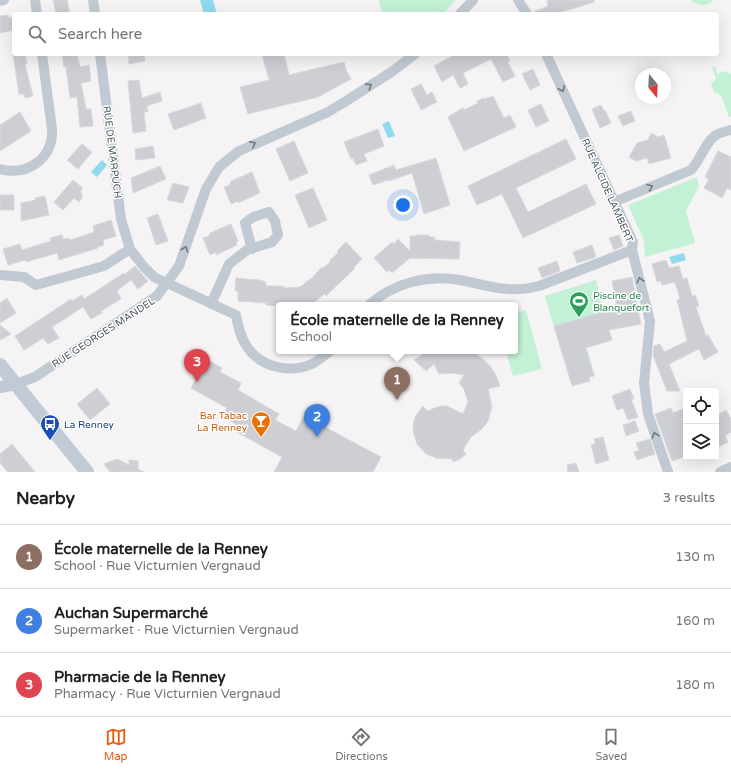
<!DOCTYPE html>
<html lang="en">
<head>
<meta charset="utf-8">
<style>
	body { margin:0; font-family:"Varela Round",sans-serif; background:#f2f2f2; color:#202124 }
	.controls { position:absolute; right:12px; bottom:12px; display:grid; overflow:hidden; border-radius:4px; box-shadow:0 4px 16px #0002 }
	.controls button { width:36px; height:36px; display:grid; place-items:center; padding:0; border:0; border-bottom:1px solid #e0e0e0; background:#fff; color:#202124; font:20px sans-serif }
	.compass { position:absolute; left:635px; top:68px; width:36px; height:36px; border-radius:50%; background:#fff; box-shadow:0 4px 16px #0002; rotate:162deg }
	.you { position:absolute; left:403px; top:205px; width:14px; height:14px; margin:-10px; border:3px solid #fff; border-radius:50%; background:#1a73e8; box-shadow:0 0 0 6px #1a73e833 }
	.badge { display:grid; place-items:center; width:26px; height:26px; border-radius:50%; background:#ea580c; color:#fff; font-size:13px; font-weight:700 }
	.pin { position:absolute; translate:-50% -33px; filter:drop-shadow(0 1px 2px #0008) }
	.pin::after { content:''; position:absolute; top:21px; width:14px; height:12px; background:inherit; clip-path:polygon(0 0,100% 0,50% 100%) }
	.popup { position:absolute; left:276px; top:302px; width:242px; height:52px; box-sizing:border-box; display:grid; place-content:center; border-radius:4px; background:#fff; filter:drop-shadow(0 1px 3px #0005); font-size:13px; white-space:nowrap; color:#757577 }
	.popup b { font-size:15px; color:#202124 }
	.popup::after { content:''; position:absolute; left:50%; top:100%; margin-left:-8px; border:8px solid transparent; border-top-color:#fff }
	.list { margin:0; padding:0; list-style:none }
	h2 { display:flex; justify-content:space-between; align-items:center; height:52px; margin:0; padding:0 16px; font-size:17px }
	h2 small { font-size:13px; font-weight:400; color:#757577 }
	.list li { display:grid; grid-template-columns:26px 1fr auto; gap:12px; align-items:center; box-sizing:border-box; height:64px; padding:0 16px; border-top:1px solid #e0e0e0 }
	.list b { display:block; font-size:15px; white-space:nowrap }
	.list p { margin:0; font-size:13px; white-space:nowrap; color:#757577 }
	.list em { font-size:13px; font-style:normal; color:#757577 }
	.icon { flex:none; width:22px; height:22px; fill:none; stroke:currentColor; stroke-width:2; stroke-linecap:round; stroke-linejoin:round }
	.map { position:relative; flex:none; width:731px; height:472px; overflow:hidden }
	.search { position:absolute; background:#fff; box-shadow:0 4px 16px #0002; left:12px; right:12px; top:12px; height:44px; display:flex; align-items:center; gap:10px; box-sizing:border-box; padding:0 14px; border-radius:4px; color:#757577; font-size:15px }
	.sheet { height:244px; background:#fff }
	nav { display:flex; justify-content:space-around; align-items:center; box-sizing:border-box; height:56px; border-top:1px solid #e0e0e0; background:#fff; font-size:11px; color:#757577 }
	nav a { display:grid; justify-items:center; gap:2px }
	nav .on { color:#ea580c }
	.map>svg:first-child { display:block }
	.green { fill:#c3f1d5 }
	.water { fill:#90daee }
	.building { fill:#cdcfd5; stroke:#d7d9de }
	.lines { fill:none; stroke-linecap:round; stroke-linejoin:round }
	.minor { stroke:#c1cad2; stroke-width:10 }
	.tertiary { stroke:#c1cad2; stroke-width:12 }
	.secondary { stroke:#c1cbd6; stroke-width:14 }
	.oneway { stroke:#6e7983 }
	.labels { text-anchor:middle; stroke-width:3; stroke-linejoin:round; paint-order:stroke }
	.street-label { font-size:10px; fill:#4a5661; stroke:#fff }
	.leisure-label { font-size:10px; fill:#27864d; stroke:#fff; text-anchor:start }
	.food-label { font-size:10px; fill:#c56008; stroke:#fff; text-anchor:end }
	.transit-label { font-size:10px; fill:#164399; stroke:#fff; text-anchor:start }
</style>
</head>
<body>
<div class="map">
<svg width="731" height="472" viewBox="0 0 731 472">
	<rect width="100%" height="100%" fill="#f5f3f3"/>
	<path class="green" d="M378,0H456L443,14H383Z
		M690,0H713C706,8 698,5 690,0Z
		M715,66L717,74L725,71L731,74V117H729L721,95L714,92L711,84L716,78L712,67Z
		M697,177L699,186L686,211L695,243L645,257L644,241L628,205Z
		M596,280L612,340L583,349L584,353L588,352L595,376L589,377L590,381L572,386L564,360L571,358L570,353L562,355L545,296Z
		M526,310L542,369L513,376L506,351H515V313Z"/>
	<path class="water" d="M200,0H213L217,14H204Z
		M389,121L395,136L388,138L382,124Z
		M102,160L107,165L97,177L91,172Z
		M684,253L686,260L672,264L669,257Z"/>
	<path class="building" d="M53,0H67L70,14H56Z
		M547,0H594V2L555,14H533V12L548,6Z
		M8,15V18L14,17V30L0,33V16Z
		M13,54H25L27,64H25L33,96L25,98L24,94H19Z
		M62,54H77L80,67L89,65L91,81L81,83L86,109H91L93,126L80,127L77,97L70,98L66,67H64Z
		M128,54H144L145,61L129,64Z
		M262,54H284L289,75L344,62L346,70L351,79L318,97L248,114L240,87L269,80Z
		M456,54H506L510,60L508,62L515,76L503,82L491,59L463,73L468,84L460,88L453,75L442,82L434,66Z
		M533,69L540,85L530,90L522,74Z
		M139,80L142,98L160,92L162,101L147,106L148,112H144L146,131L133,133L128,81Z
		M421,84L427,95L432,92L437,102L421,110L411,89Z
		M493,96L504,118L510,115L516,127L464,151L448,117L463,108L464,110L478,103L477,101L484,98L485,99Z
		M201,103L206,118L174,130L168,114Z
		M541,104L549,121L536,127L528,110Z
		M601,105L604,111L605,110L611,123L600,128L592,109Z
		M631,111L635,121L623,126L618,116Z
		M20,112L31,131L0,151V125Z
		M378,129L384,146L364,154L367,161L356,165L353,158L351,159L344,142Z
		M651,133L658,137L664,135L671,158L649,164L647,158L636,161L629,157L637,143L648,140Z
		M566,139L576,159L516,188L528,212L586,184L596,204L523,238L502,194L477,205L468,186Z
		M294,141L308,173L290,181L276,149Z
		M82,144L92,152L78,169L67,160Z
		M153,146L155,158L136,160L135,149Z
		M718,151L731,157V190L727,188L722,198L704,188L709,179L705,177Z
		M436,158L450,205L424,214L412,173L389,181L388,180L373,185L369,175L394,165L396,170Z
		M160,166L166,179L133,193L131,178Z
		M252,172L260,193L238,203V201L231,204L224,187L230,185L231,181Z
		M73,180L83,188L80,192L82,194V198L79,202L74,198L63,210L54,202Z
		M173,183L189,187L183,203L167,200Z
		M313,188L327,220L309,228L295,195Z
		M0,195H14V210H0Z
		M45,196L49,215L21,221V203L36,200L35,198Z
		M158,214L168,241L156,245L147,218Z
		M111,220L116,236L103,240L104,245L98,247V248L59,260L57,253L26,262L25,260L8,265L3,249L20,244L22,250L51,241L50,238L62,235L63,239L69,238L70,240L94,232L93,226Z
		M231,224L238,241L236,242L237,245L216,255V252L210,255L203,238L209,236L210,233Z
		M418,235H428L430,237H435V240L460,242L459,259L410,258L392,273L389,270L387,272L374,258L391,243H395L398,239L410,251V236H416Z
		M619,235L623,246L614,250L609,238Z
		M346,242L362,259L354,267L355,268L326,296L324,294L311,305L279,306L266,305V303L238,301V291H235L236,278L259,280L266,282V286H283L285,288L300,287L313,277L321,268H323L330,262V260L338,253L337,251Z
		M592,245L596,257L577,263L573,252Z
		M666,260L669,268L679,266L683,279L687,278L692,296L695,295L697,300L699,306L696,307L706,336L708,335L718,352L704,360L699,349L669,364L680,391H667L653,355L654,346L660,344L664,352L687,341L677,300L680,299L675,282L662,285L661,281L657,282L652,264Z
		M557,261L560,271L542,278L538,268Z
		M135,266L148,281L138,289L131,280L117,291L121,299L101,311L102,313L91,319L83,307L52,327L59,338L48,344L43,338L24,350L15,336L71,299L72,301L82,295L84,299L124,273L125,274Z
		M632,277L641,324L609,330L612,340L586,348L594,376L589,377L590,381L572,386L554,326L617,308L612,281Z
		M7,298L16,313L0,323V303Z
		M0,325L11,334L0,340Z
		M428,351H471L482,358L490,366L496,375L500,386L488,389L492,407L488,421L482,429L471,437L463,450L466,454L460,459L453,462L452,459L436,458L426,454L417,444L414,434L413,426L415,417L423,406L427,411L440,406H447L463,414L468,402L464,389L459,383L464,375L451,373L439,374L434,364L426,371L414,360Z
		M208,360L222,368L220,372L241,383L238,390L279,414L275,420L296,431L304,416L381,457L373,472H274L282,457L233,430L236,424L223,417L227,408L191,388L204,363L206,364Z
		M97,388L110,404L90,420L77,404Z
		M630,389L634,399H631L638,417L628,420L623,408L617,410L612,396Z
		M671,408L673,413L686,408V456L672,461L655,414Z
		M726,410L731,419V432L725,436L728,442L716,448V416Z
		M635,421L639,431L626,436L623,425Z
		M603,437L609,460L596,464L591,445L595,444L594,439Z
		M650,439L655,454L637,460L634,452L639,450L636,443Z
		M12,444L35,472H8L0,463V454Z
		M117,459L129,465V460L138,461V469L144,472H110L104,464Z
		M576,463L579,472H568L567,465Z"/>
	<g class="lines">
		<path class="minor" d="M35,0L37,14
			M93,0L95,14
			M518,0L527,14
			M0,1L4,0
			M460,14L473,0
			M100,54L121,219L130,249L144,267L154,277L236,315C238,326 240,336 246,345C259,367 289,374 312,364C319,360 324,356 330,351
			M546,54L633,242L632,250L650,321L644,383L648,414L668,472
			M0,169C28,176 53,159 52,129L42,54
			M614,202L691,170C701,160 706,139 718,134C722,132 727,131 731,130
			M0,275L24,277L36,285L104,266L130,249
			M211,304L229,264L247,250L272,242L278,235L275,221L269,212L253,217L245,223L252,249
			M369,305C393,283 428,274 460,280C490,286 508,294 539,286L632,250
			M16,384L35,377L157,296L179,266L206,189L219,167L239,151L328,112L343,103L393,71L415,54
			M720,472L731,467"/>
		<path class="tertiary" d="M0,387L16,384"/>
		<path class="secondary" d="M0,365L87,472"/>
	</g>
	<defs><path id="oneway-chevron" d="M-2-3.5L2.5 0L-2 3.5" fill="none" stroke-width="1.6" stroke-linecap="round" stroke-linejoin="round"/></defs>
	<g class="oneway">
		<use href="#oneway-chevron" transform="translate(369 86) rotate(-33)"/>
		<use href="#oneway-chevron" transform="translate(562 89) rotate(65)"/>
		<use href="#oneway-chevron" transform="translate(253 144) rotate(-26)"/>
		<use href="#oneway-chevron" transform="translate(650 187) rotate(-22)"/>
		<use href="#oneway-chevron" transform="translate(185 249) rotate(-71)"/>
		<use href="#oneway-chevron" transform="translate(640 280) rotate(-104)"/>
		<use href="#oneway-chevron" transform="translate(655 435) rotate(-108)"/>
	</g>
	<defs>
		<symbol id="stadium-pin" viewBox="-11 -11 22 30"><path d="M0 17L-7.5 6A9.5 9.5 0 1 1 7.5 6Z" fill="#2e9e5b" stroke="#fff"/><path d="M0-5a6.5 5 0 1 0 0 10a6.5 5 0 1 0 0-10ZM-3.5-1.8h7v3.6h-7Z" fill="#fff"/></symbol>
		<symbol id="bar-pin" viewBox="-11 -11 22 30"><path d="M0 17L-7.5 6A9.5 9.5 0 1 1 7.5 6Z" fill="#e8710a" stroke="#fff"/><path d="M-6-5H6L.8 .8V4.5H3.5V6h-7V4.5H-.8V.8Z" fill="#fff"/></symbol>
		<symbol id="bus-pin" viewBox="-11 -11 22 30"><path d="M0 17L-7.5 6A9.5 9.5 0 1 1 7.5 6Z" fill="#1a4fb4" stroke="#fff"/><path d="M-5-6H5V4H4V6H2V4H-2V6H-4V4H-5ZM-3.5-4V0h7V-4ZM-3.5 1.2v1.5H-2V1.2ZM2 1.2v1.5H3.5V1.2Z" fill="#fff"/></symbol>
	</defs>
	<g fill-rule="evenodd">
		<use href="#stadium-pin" x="568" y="290" width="22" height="30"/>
		<use href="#bar-pin" x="250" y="410" width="22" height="30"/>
		<use href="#bus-pin" x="39" y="413" width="22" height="30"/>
	</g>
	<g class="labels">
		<g class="street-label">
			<text transform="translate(113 152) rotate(83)" y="4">RUE DE MARPUCH</text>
			<text transform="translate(608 190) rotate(66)" y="4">RUE ALCIDE LAMBERT</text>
			<text transform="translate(103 332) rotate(-33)" y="4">RUE GEORGES MANDEL</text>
		</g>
		<g class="leisure-label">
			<text x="593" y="299">Piscine de<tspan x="593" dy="12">Blanquefort</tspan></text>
		</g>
		<g class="food-label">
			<text x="247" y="419">Bar Tabac<tspan x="247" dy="12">La Renney</tspan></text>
		</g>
		<g class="transit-label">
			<text x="64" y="428">La Renney</text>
		</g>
	</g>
</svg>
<div class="controls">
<button><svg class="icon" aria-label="locate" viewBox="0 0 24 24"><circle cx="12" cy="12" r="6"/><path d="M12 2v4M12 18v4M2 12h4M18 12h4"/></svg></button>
<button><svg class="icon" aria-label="layers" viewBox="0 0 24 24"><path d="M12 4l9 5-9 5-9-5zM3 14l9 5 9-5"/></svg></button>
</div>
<svg class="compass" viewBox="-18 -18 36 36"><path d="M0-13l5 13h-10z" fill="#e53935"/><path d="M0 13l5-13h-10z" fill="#757577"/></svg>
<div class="you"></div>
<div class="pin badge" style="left:397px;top:400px;background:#8d6e63">1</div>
<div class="popup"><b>École maternelle de la Renney</b>School</div>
<div class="pin badge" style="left:317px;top:437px;background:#3f7fe0">2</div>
<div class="pin badge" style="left:197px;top:382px;background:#e0444e">3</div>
<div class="search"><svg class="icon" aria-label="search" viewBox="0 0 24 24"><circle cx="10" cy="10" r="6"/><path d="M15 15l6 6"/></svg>Search here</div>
</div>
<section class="sheet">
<h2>Nearby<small>3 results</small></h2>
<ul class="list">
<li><span class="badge" style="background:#8d6e63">1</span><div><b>École maternelle de la Renney</b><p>School · Rue Victurnien Vergnaud</p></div><em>130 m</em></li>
<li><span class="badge" style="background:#3f7fe0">2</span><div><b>Auchan Supermarché</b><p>Supermarket · Rue Victurnien Vergnaud</p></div><em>160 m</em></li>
<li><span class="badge" style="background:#e0444e">3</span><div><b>Pharmacie de la Renney</b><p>Pharmacy · Rue Victurnien Vergnaud</p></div><em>180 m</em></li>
</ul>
</section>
<nav>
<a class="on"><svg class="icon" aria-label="map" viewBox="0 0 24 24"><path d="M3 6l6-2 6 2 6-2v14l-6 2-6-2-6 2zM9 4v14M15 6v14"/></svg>Map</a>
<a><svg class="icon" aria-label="directions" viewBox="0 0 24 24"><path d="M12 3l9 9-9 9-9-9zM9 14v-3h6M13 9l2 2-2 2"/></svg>Directions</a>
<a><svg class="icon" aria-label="saved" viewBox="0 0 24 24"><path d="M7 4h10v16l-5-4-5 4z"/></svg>Saved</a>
</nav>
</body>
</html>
